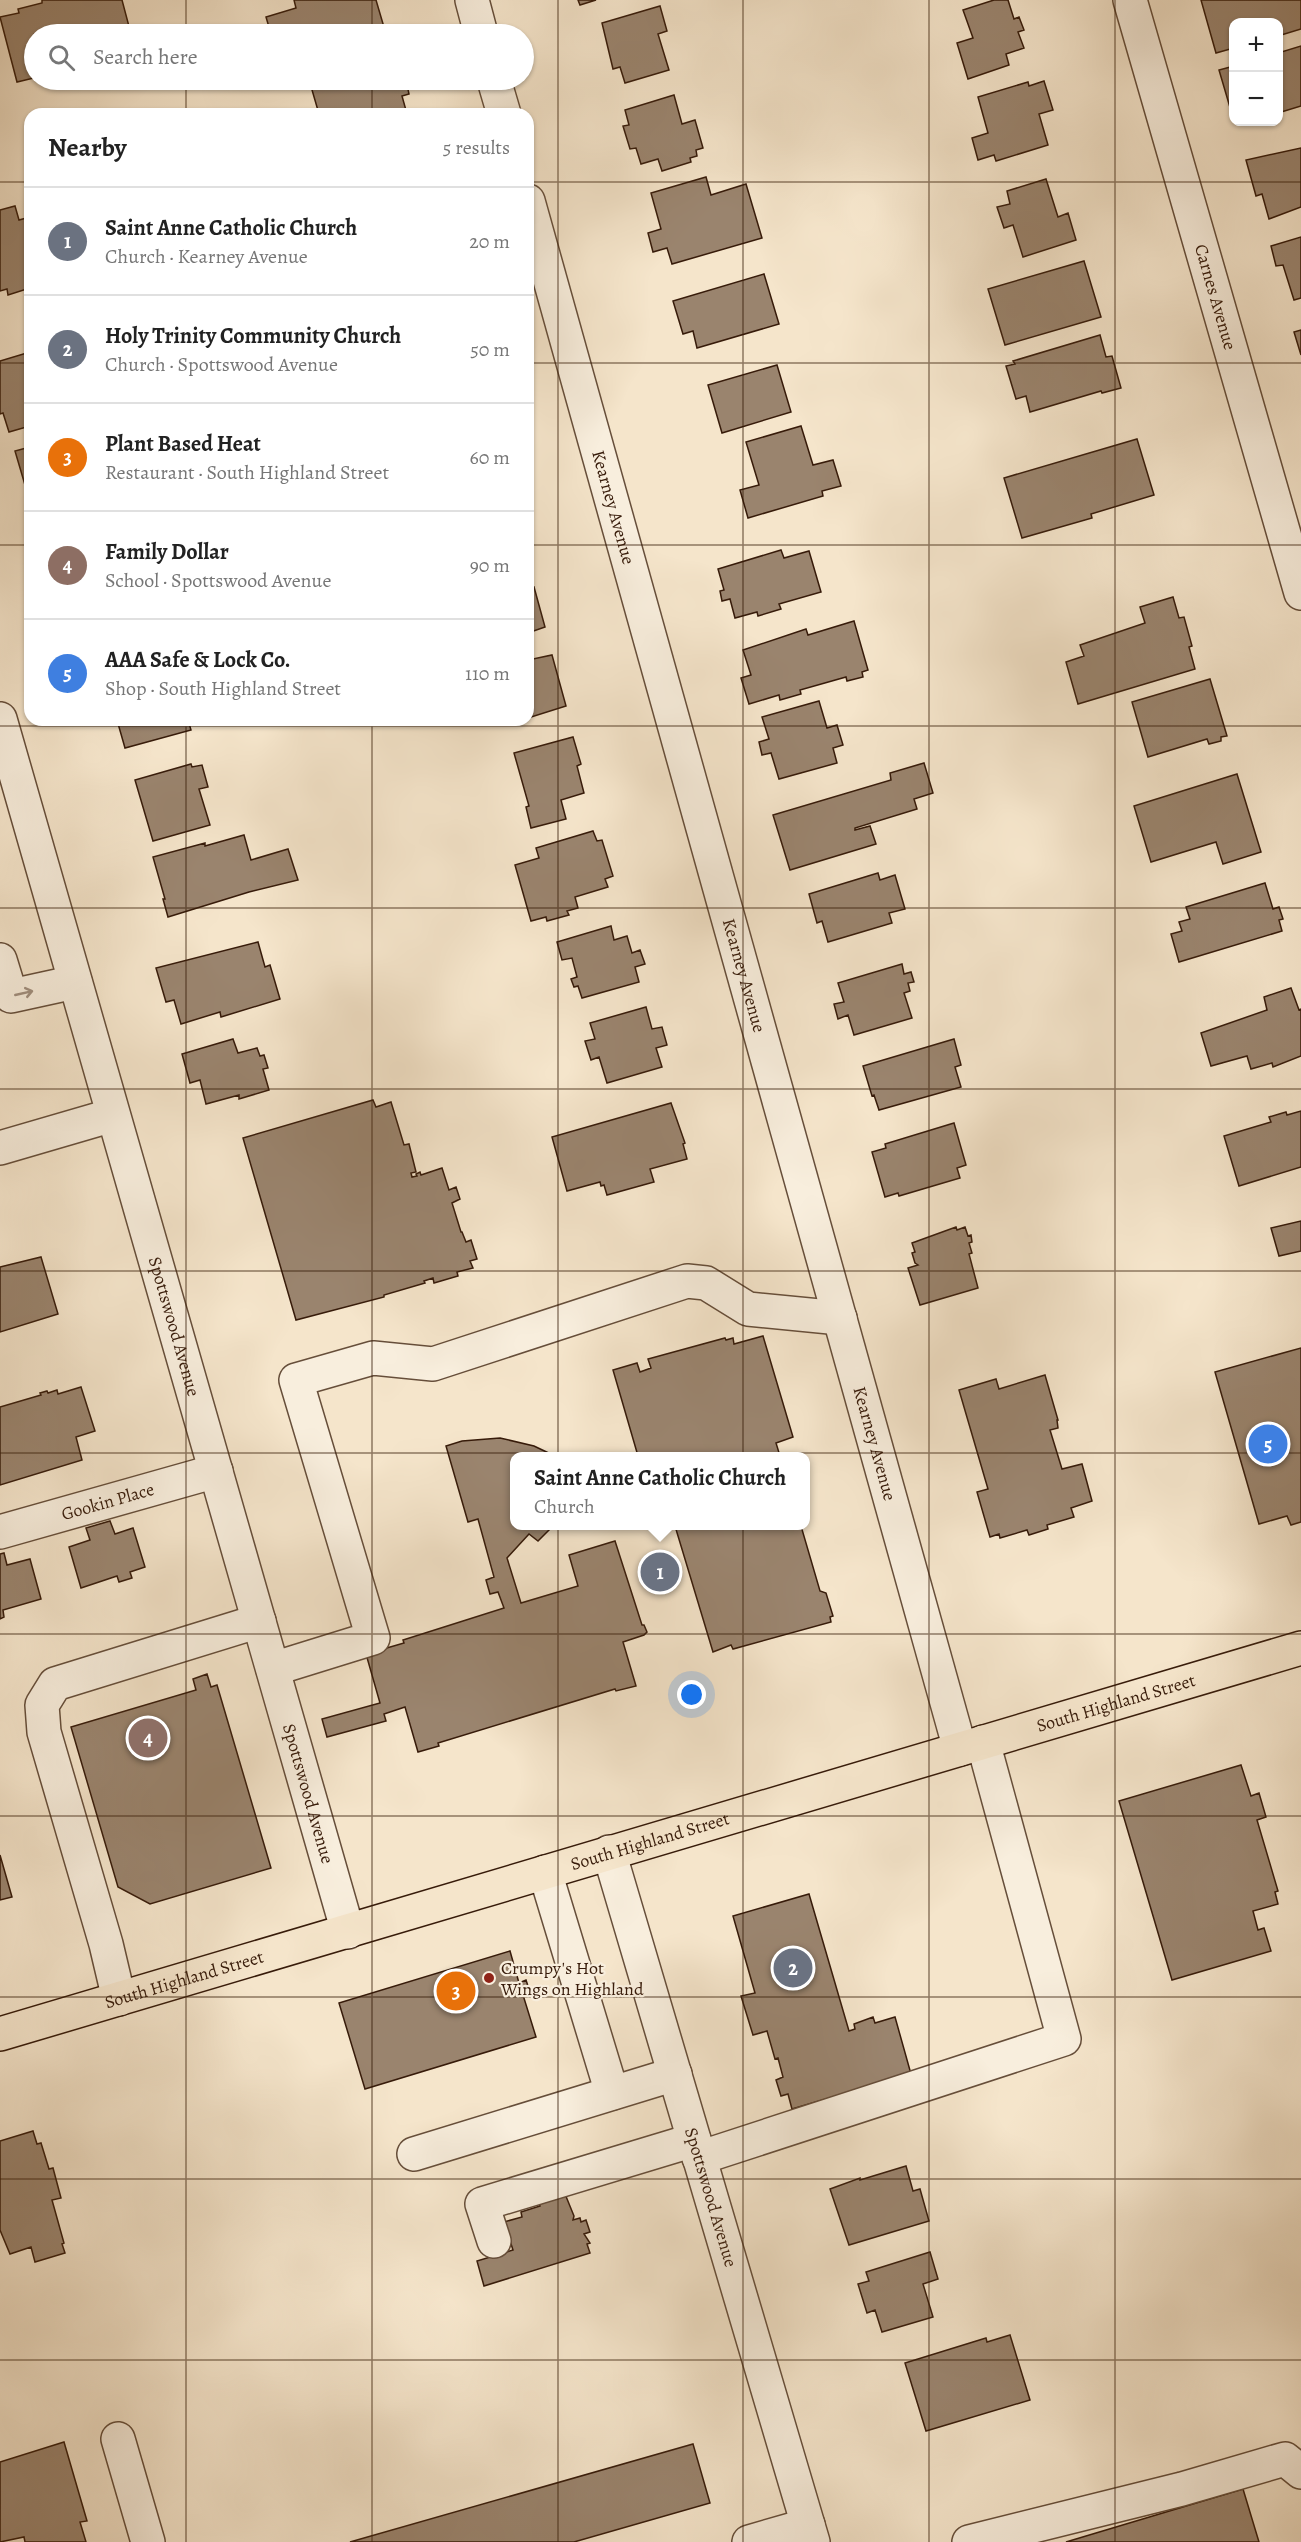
<!DOCTYPE html>
<html lang="en">
<head>
<meta charset="utf-8">
<style>
	body { margin:0; font-family:Alegreya,serif; background:#f6f6f6; color:#222 }
	.controls { position:absolute; right:18px; top:18px; display:grid; overflow:hidden; border-radius:12px; box-shadow:0 2px 4px #0004 }
	.controls button { width:54px; height:54px; display:grid; place-items:center; padding:0; border:0; border-bottom:2px solid #e0e0e0; background:#fff; color:#222; font:30px sans-serif }
	.you { position:absolute; left:692px; top:1695px; width:21px; height:21px; margin:-15px; border:4px solid #fff; border-radius:50%; background:#1a73e8; box-shadow:0 0 0 9px #1a73e833 }
	.badge { display:grid; place-items:center; width:39px; height:39px; border-radius:50%; background:#7c3aed; color:#fff; font-size:20px; font-weight:700 }
	.pin { position:absolute; translate:-50% -50%; border:3px solid #fff; box-shadow:0 2px 6px #0006 }
	.popup { position:absolute; left:510px; top:1452px; width:300px; height:78px; box-sizing:border-box; display:grid; place-content:center; border-radius:12px; background:#fff; filter:drop-shadow(0 2px 4px #0005); font-size:20px; white-space:nowrap; color:#767676 }
	.popup b { font-size:22px; color:#222 }
	.popup::after { content:''; position:absolute; left:50%; top:100%; margin-left:-12px; border:12px solid transparent; border-top-color:#fff }
	.list { margin:0; padding:0; list-style:none }
	h2 { display:flex; justify-content:space-between; align-items:center; height:78px; margin:0; padding:0 24px; font-size:26px }
	h2 small { font-size:20px; font-weight:400; color:#767676 }
	.list li { display:grid; grid-template-columns:39px 1fr auto; gap:18px; align-items:center; box-sizing:border-box; height:108px; padding:0 24px; border-top:2px solid #e0e0e0 }
	.list b { display:block; font-size:22px; white-space:nowrap }
	.list p { margin:0; font-size:20px; white-space:nowrap; color:#767676 }
	.list em { font-size:20px; font-style:normal; color:#767676 }
	.icon { flex:none; width:33px; height:33px; fill:none; stroke:currentColor; stroke-width:2; stroke-linecap:round; stroke-linejoin:round }
	.map { position:relative; flex:none; width:1301px; height:2542px; overflow:hidden }
	.search { position:absolute; background:#fff; box-shadow:0 2px 4px #0004; left:24px; top:24px; width:510px; height:66px; display:flex; align-items:center; gap:15px; box-sizing:border-box; padding:0 21px; border-radius:33px; color:#767676; font-size:22px }
	.panel { position:absolute; background:#fff; box-shadow:0 2px 4px #0004; left:24px; top:108px; width:510px; height:618px; border-radius:18px }
	.map>svg:first-child { display:block }
	.building { fill:#9a846e; stroke:#371b0a; stroke-width:1.5 }
	.lines { fill:none; stroke-linecap:round; stroke-linejoin:round }
	.minor-casing { stroke:#664e3a; stroke-width:36 }
	.major-casing { stroke:#371b0a; stroke-width:36 }
	.minor { stroke:#f8eedd; stroke-width:33 }
	.major { stroke:#f5e5cb; stroke-width:33 }
	.oneway { stroke:#a18f7e }
	.grid { fill:none; stroke:#371b0a; stroke-width:1.5; stroke-opacity:0.55 }
	.poi-dot { fill:#8f2418; stroke:#f8eedd; stroke-width:2 }
	.labels { text-anchor:middle; stroke-width:4.5; stroke-linejoin:round; paint-order:stroke }
	.street-label { font-size:18px; fill:#371b0a; stroke:#f8eedd }
	.poi-label { font-size:18px; fill:#371b0a; stroke:#f8eedd; text-anchor:start }
</style>
</head>
<body>
<div class="map">
<svg width="1301" height="2542" viewBox="0 0 1301 2542">
	<rect width="100%" height="100%" fill="#f5e5cb"/>
	<filter id="stains"><feTurbulence type="fractalNoise" baseFrequency=".00333" numOctaves="4"/><feColorMatrix values="0 0 0 0 .2 0 0 0 0 .09 0 0 0 0 .02 0 0 0 .5 -.17"/></filter>
	<radialGradient id="worn" r=".72"><stop offset=".6" stop-color="#630" stop-opacity="0"/><stop offset="1" stop-color="#630" stop-opacity=".3"/></radialGradient>
	<path class="building" d="M42,0H122L131,34H34V78L17,82L0,17L19,13L18,9L42,3Z
		M294,0H376L386,34H271L266,17L296,8Z
		M578,0H596L580,5Z
		M994,0H1008L1014,19L1019,17L1024,30L1018,32L1024,48L1006,54L1009,65L968,79L957,43L973,38L963,10Z
		M1201,0H1301V29L1278,36V22H1234V48L1216,53Z
		M660,6L667,31L658,34L669,70L625,83L620,67L613,69L602,23Z
		M1301,46V106L1278,113V53Z
		M1234,66V121L1219,70Z
		M320,80H399L400,82L406,80L409,94L402,96L407,114H319L310,83Z
		M1044,81L1053,110L1039,114L1048,145L996,161L994,155L978,160L972,138L988,133L978,97L1028,82L1029,86Z
		M674,95L682,124L695,120L703,148L696,150L697,156L690,158L691,162L662,171L658,159L641,164L636,148L630,149L623,126L629,125L625,110Z
		M1301,148V207L1269,219L1262,194L1256,196L1246,160Z
		M706,177L711,195L746,184L762,238L672,264L667,248L653,252L648,233L661,229L651,193Z
		M1046,179L1058,217L1068,213L1076,240L1023,257L1013,225L1004,228L997,207L1010,204L1007,191Z
		M15,206L19,220L30,217V288L8,295L7,289L0,291V210Z
		M1301,237V298L1294,300L1283,265L1276,266L1271,246Z
		M1084,261L1101,317L1005,345L988,289Z
		M764,274L779,324L697,348L693,331L683,334L673,301Z
		M1301,330V355L1294,332Z
		M1100,335L1106,357L1112,356L1121,388L1102,393L1101,391L1030,412L1026,396L1016,399L1006,366L1015,364L1013,361Z
		M30,352V426L9,432L3,413L0,414V361Z
		M777,365L791,412L722,433L708,385Z
		M801,426L813,465L833,460L841,486L822,491L823,496L748,518L740,490L759,485L746,442Z
		M1137,439L1154,495L1091,514L1092,518L1022,538L1004,478Z
		M30,447V502L15,451Z
		M528,506L533,524L528,525Z
		M781,550L784,558L809,551L821,592L779,604L781,609L758,616L757,612L735,618L730,599L722,601L720,591L724,590L718,569Z
		M528,582L530,588L534,587L545,627L528,633Z
		M1173,597L1179,618L1184,617L1192,646L1189,647L1195,669L1078,704L1066,662L1084,656L1080,645L1145,623L1140,607Z
		M854,621L868,670L862,672L863,677L847,681L846,677L800,690L801,694L780,700L779,695L749,704L741,678L751,675L743,650L806,629L808,635Z
		M552,655L566,706L528,718V660Z
		M1210,679L1227,736L1221,737V741L1209,744L1207,739L1148,757L1132,702Z
		M819,701L827,728L837,725L843,745L833,748L837,763L779,779L771,753L762,755L759,742L769,739L762,717Z
		M117,720H188L191,730L125,748Z
		M506,720H522L507,725Z
		M573,737L581,764L577,766L584,793L561,800L566,819L531,828L526,807L529,806L514,753Z
		M924,763L933,793L914,799L917,809L855,828V830L870,826L876,844L790,870L773,815L891,780L890,773Z
		M191,764L192,767L202,765L208,787L199,789L210,825L153,841L135,780Z
		M1237,774L1261,852L1223,864L1216,842L1151,862L1134,806Z
		M593,831L597,841L602,840L613,876L605,879L608,887L575,897L578,908L567,911L569,915L547,921L546,917L531,921L515,865L539,858L536,848Z
		M244,835L251,860L288,849L298,880L249,892L168,917L163,899H165L153,857L205,843V846Z
		M878,873L880,880L895,875L905,909L889,913L892,923L828,942L822,921L817,923L809,894Z
		M1265,883L1273,909L1279,907L1283,919L1279,920L1282,931L1179,962L1171,934L1182,931L1179,922L1190,919L1186,907Z
		M611,926L614,940L627,936L632,953L640,950L645,964L635,967L639,982L582,998L578,986L574,987L571,979L577,977L572,958L562,960L557,942Z
		M258,942L265,967L270,965L280,999L221,1017L220,1012L181,1024L174,1000L166,1002L156,968Z
		M902,964L904,974L911,972L914,982L908,983L910,991L904,993L912,1018L854,1035L848,1015L838,1019L834,1004L844,1002L838,983Z
		M1291,988L1299,1010L1301,1009V1056L1273,1067L1272,1063L1251,1069L1247,1056L1211,1066L1201,1033L1267,1010L1264,997Z
		M646,1007L652,1029L662,1027L667,1045L656,1048L662,1067L607,1083L599,1057L591,1060L585,1041L595,1039L590,1023Z
		M233,1039L238,1053L257,1048L260,1056L264,1055L268,1068L263,1069L269,1090L239,1099V1095L206,1104L200,1080L190,1083L182,1054Z
		M954,1039L961,1065L955,1067L961,1087L879,1110L874,1095L872,1096L863,1066Z
		M373,1100L376,1107L391,1102L404,1145L409,1144L416,1172L411,1173L412,1177L417,1176L416,1174L420,1172L421,1175L442,1168L449,1190L456,1187L460,1199L452,1203L461,1232H462L466,1242L471,1240L477,1259L470,1261L473,1268L457,1272L458,1276L434,1283L433,1278L424,1281L425,1283L384,1295V1297L296,1320L243,1138Z
		M671,1103L685,1143L683,1144L687,1159L650,1169L654,1182L607,1195L604,1185L601,1186L600,1182L567,1191L552,1137Z
		M1301,1111V1167L1239,1186L1224,1136L1271,1122L1269,1117L1286,1112L1287,1115Z
		M954,1123L966,1165L957,1168L960,1178L899,1196L898,1193L885,1197L872,1152L886,1148L885,1144Z
		M1301,1221V1251L1279,1256L1271,1228Z
		M956,1227L957,1230L965,1227L968,1236L971,1235L972,1242L969,1243L972,1253L969,1254L978,1288L920,1305L908,1268L918,1265L915,1263L912,1253L915,1252L912,1243Z
		M41,1257L58,1314L0,1332V1267Z
		M763,1336L793,1437L776,1443L780,1456H638L613,1370L637,1363L640,1372L651,1368L648,1359L725,1338L726,1340L733,1338L734,1344Z
		M1301,1348V1522L1291,1525L1287,1516L1259,1524L1215,1372Z
		M1045,1375L1058,1420H1057L1058,1428L1050,1430L1062,1469L1082,1464L1092,1501L1071,1508L1074,1517L1047,1525L1048,1529L1029,1535L1027,1530L1000,1538L999,1534L990,1537L977,1492L988,1489L959,1390L996,1379L999,1389Z
		M81,1387L95,1431L76,1437L82,1460L0,1485V1407L41,1395L40,1393L47,1391L48,1393L57,1390L58,1394Z
		M500,1438L534,1446L555,1456H514V1526H553L538,1541L529,1534L507,1558L521,1603L578,1586L569,1555L615,1541L642,1625H644L647,1632L644,1635L623,1642L636,1686L616,1691L615,1689L438,1743L439,1746L418,1752L405,1707L384,1714L386,1721L327,1737L322,1719L380,1703L366,1654L404,1643L403,1640L504,1608L498,1592L490,1594L486,1580L494,1577L478,1519L468,1522L446,1446L462,1441Z
		M110,1521L115,1534L133,1528L145,1567L130,1572L132,1578L119,1582L117,1576L81,1588L69,1547L90,1540L86,1528Z
		M675,1526H801L820,1591L826,1593L833,1616L830,1617L831,1622L733,1649L731,1645L713,1652Z
		M4,1553L7,1565L30,1559L41,1599L3,1610L4,1617L0,1619V1554Z
		M207,1674L211,1687L217,1685L271,1868L150,1904L118,1887L71,1727L196,1690L193,1679Z
		M1241,1765L1251,1796L1259,1793L1266,1817L1257,1820L1278,1891L1275,1892L1278,1904L1253,1911L1258,1930L1264,1928L1271,1951L1172,1980L1119,1801Z
		M0,1855L12,1897L0,1900Z
		M809,1894L849,2031L855,2029L854,2024L873,2017L875,2023L895,2017L911,2074L792,2109L788,2094L781,2096L776,2080L783,2077L778,2058L775,2059L767,2031L753,2035L741,1996L755,1993L733,1916Z
		M510,1951L519,1983L526,1980L530,1992L523,1995L536,2037L365,2089L339,2003Z
		M33,2131L37,2144L41,2143L49,2169L53,2168L61,2198L52,2200L64,2243L62,2244L65,2253L35,2262L31,2247L10,2254L0,2230V2141Z
		M906,2166L913,2191L920,2189L929,2221L849,2245L830,2189L860,2178V2180Z
		M563,2189L574,2216L573,2220L580,2218L581,2222L586,2220L590,2232L584,2234L590,2243L587,2244L590,2253L484,2286L477,2261L513,2250L504,2222L522,2217L521,2212L540,2206L537,2197Z
		M930,2252L938,2279L923,2284L933,2317L882,2332L875,2310L867,2313L858,2284L869,2281L866,2272Z
		M1010,2335L1030,2400L926,2431L905,2363L986,2338L987,2342Z
		M64,2442L87,2521L80,2522L86,2542H25L24,2537L0,2542V2462Z
		M693,2444L710,2503L574,2542H350Z
		M1243,2489L1259,2542H1066Z"/>
	<g class="lines">
		<defs>
			<g id="minor">
				<path d="M472,0L481,34"/>
				<path id="s1" d="M1130,0L1301,593"/>
				<path d="M494,80L504,114"/>
				<path id="s2" d="M528,201L960,1749"/>
				<path id="s3" d="M0,719L348,1932"/>
				<path d="M0,960L11,996L75,982"/>
				<path d="M0,1148L113,1115"/>
				<path id="s4" d="M0,1532L216,1471"/>
				<path d="M273,1669L373,1638L296,1380L373,1358L433,1364L687,1281L706,1283L748,1309L840,1318"/>
				<path id="s5" d="M609,1852L813,2542"/>
				<path d="M545,1872L612,2093"/>
				<path d="M119,1999L106,1944L44,1732L42,1705L55,1684L259,1621"/>
				<path d="M414,2154L675,2074"/>
				<path d="M699,2158L1064,2039L983,1742"/>
				<path d="M494,2241L482,2204L694,2140"/>
				<path d="M118,2439L148,2542"/>
				<path d="M749,2542L808,2525"/>
				<path d="M969,2542L1182,2489L1285,2459L1301,2472"/>
			</g>
			<g id="major">
				<path id="s6" d="M0,2034L1301,1648"/>
			</g>
		</defs>
		<use href="#minor" class="minor-casing"/>
		<use href="#major" class="major-casing"/>
		<use href="#minor" class="minor"/>
		<use href="#major" class="major"/>
	</g>
	<defs><path id="oneway-shaft" d="M-6 0H5M1.5-3L5.5 0L1.5 3" fill="none" stroke-width="1.6" stroke-linecap="round" stroke-linejoin="round" transform="scale(1.5)"/></defs>
	<use class="oneway" href="#oneway-shaft" transform="translate(24 993) rotate(-13)"/>
	<path class="grid" d="M186,0V34M372,0V34M558,0V2542M743,0V2542M929,0V2542M1115,0V2542M186,80V114M372,80V114M0,182H30M528,182H1301M0,363H30M528,363H1301M0,545H30M528,545H1301M186,720V2542M372,720V2542M0,726H1301M0,908H1301M0,1089H1301M0,1271H1301M0,1453H1301M0,1634H1301M0,1816H1301M0,1997H1301M0,2179H1301M0,2360H1301"/>
	<circle class="poi-dot" cx="489" cy="1978" r="6"/>
	<g class="labels">
		<g class="street-label">
			<text dy="6" stroke="none"><textPath href="#s1" startOffset="309">Carnes Avenue</textPath></text>
			<text dy="6" stroke="none"><textPath href="#s2" startOffset="318">Kearney Avenue</textPath></text>
			<text dy="6" stroke="none"><textPath href="#s2" startOffset="804">Kearney Avenue</textPath></text>
			<text dy="6" stroke="none"><textPath href="#s3" startOffset="632">Spottswood Avenue</textPath></text>
			<text dy="6" stroke="none"><textPath href="#s2" startOffset="1290">Kearney Avenue</textPath></text>
			<text dy="6" stroke="none"><textPath href="#s4" startOffset="112">Gookin Place</textPath></text>
			<text dy="6" stroke="none"><textPath href="#s6" startOffset="1164">South Highland Street</textPath></text>
			<text dy="6" stroke="none"><textPath href="#s3" startOffset="1118">Spottswood Avenue</textPath></text>
			<text dy="6" stroke="none"><textPath href="#s6" startOffset="678">South Highland Street</textPath></text>
			<text dy="6" stroke="none"><textPath href="#s6" startOffset="192">South Highland Street</textPath></text>
			<text dy="6" stroke="none"><textPath href="#s5" startOffset="360">Spottswood Avenue</textPath></text>
		</g>
		<g class="poi-label">
			<text x="501" y="1974">Crumpy's Hot<tspan x="501" dy="21">Wings on Highland</tspan></text>
		</g>
	</g>
	<rect width="100%" height="100%" filter="url(#stains)"/>
	<rect width="100%" height="100%" fill="url(#worn)"/>
</svg>
<div class="controls">
<button>+</button>
<button>−</button>
</div>
<div class="you"></div>
<div class="pin badge" style="left:660px;top:1572px;background:#6b7280">1</div>
<div class="popup"><b>Saint Anne Catholic Church</b>Church</div>
<div class="pin badge" style="left:793px;top:1968px;background:#6b7280">2</div>
<div class="pin badge" style="left:456px;top:1991px;background:#e8710a">3</div>
<div class="pin badge" style="left:148px;top:1738px;background:#8d6e63">4</div>
<div class="pin badge" style="left:1268px;top:1444px;background:#3f7fe0">5</div>
<div class="search"><svg class="icon" aria-label="search" viewBox="0 0 24 24"><circle cx="10" cy="10" r="6"/><path d="M15 15l6 6"/></svg>Search here</div>
<section class="panel">
<h2>Nearby<small>5 results</small></h2>
<ul class="list">
<li><span class="badge" style="background:#6b7280">1</span><div><b>Saint Anne Catholic Church</b><p>Church · Kearney Avenue</p></div><em>20 m</em></li>
<li><span class="badge" style="background:#6b7280">2</span><div><b>Holy Trinity Community Church</b><p>Church · Spottswood Avenue</p></div><em>50 m</em></li>
<li><span class="badge" style="background:#e8710a">3</span><div><b>Plant Based Heat</b><p>Restaurant · South Highland Street</p></div><em>60 m</em></li>
<li><span class="badge" style="background:#8d6e63">4</span><div><b>Family Dollar</b><p>School · Spottswood Avenue</p></div><em>90 m</em></li>
<li><span class="badge" style="background:#3f7fe0">5</span><div><b>AAA Safe &amp; Lock Co.</b><p>Shop · South Highland Street</p></div><em>110 m</em></li>
</ul>
</section>
</div>
</body>
</html>
